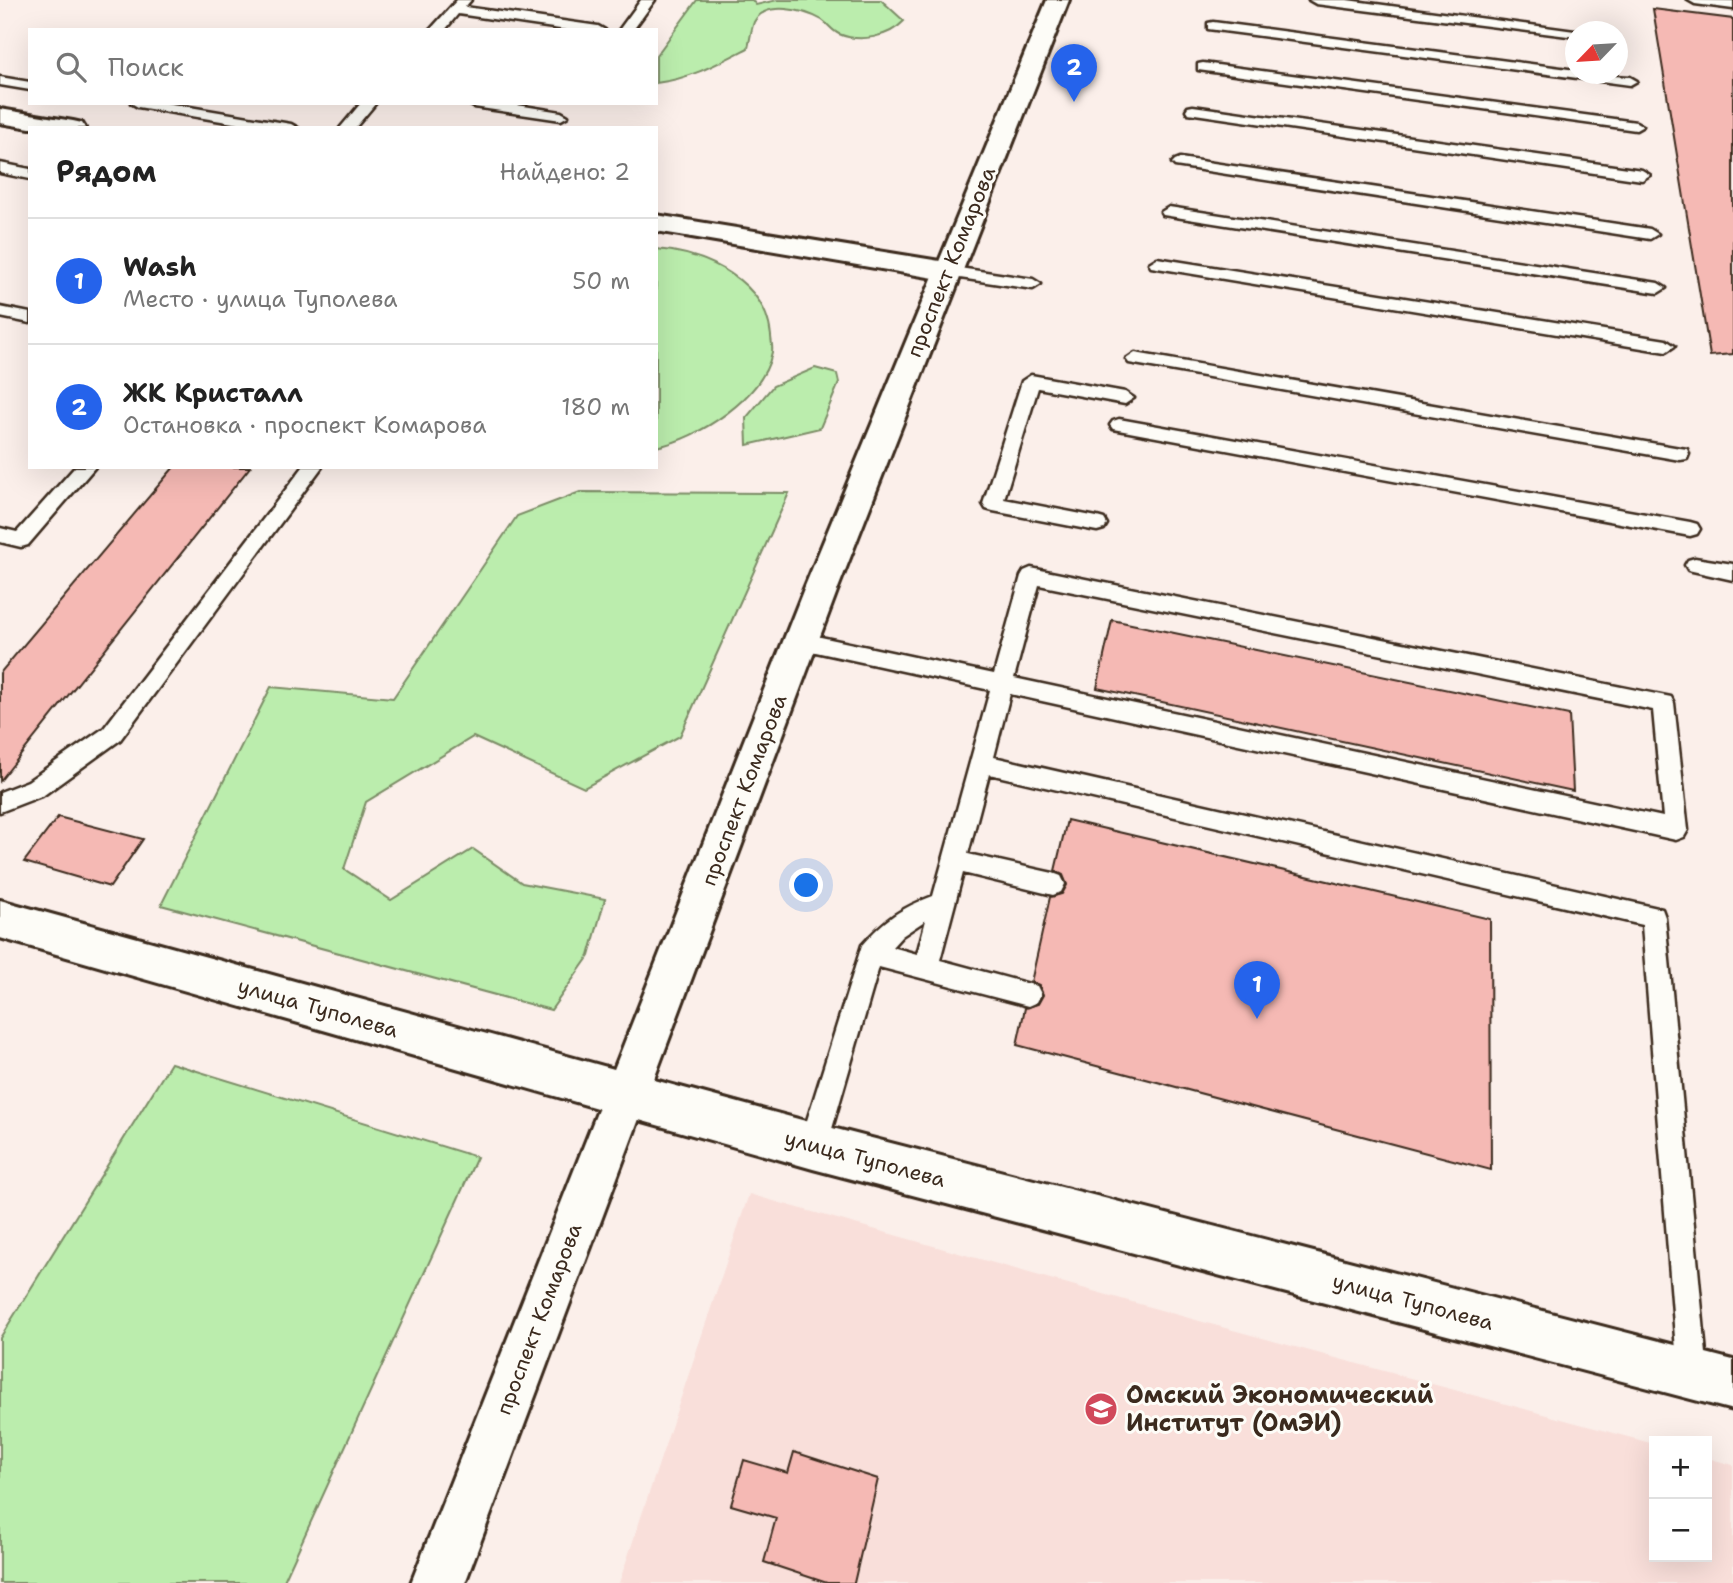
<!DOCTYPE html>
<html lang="ru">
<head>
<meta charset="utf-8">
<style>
	body { margin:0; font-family:"Shantell Sans",sans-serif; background:#f6f6f6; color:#222 }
	.controls { position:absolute; right:21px; bottom:21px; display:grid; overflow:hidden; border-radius:0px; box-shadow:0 7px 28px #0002 }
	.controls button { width:63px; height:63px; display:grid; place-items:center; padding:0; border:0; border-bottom:2px solid #e0e0e0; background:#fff; color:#222; font:35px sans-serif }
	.compass { position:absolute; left:1565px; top:21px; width:63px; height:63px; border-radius:50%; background:#fff; box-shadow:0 7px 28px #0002; rotate:245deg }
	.you { position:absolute; left:807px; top:886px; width:24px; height:24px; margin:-18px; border:5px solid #fff; border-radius:50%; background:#1a73e8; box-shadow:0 0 0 10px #1a73e833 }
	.badge { display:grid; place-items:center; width:46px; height:46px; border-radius:50%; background:#2563eb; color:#fff; font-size:23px; font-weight:700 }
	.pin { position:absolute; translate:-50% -58px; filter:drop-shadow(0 2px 4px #0008) }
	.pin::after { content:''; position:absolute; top:37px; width:24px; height:21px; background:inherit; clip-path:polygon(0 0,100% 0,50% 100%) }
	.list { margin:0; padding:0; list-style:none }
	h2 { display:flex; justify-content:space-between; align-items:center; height:91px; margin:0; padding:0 28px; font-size:30px }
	h2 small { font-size:23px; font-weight:400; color:#767676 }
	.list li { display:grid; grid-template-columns:46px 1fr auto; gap:21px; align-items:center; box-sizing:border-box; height:126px; padding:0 28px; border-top:2px solid #e0e0e0 }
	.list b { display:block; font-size:26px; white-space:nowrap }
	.list p { margin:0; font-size:23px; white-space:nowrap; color:#767676 }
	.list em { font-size:23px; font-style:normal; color:#767676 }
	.icon { flex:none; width:38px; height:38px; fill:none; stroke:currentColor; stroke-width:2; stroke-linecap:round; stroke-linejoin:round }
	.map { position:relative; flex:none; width:1733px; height:1583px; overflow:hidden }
	.search { position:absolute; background:#fff; box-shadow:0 7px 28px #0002; left:28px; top:28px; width:630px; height:77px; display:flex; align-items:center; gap:18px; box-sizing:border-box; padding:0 24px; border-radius:0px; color:#767676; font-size:26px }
	.panel { position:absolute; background:#fff; box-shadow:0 7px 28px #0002; left:28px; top:126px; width:630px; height:343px; border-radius:0px }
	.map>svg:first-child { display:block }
	.built { fill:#f9dfda }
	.green { fill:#bbedad; stroke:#7b8c66; stroke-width:2 }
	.building { fill:#f5b9b4; stroke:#3b2a1e; stroke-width:2 }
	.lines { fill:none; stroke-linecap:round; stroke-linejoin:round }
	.service-casing { stroke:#3b2a1e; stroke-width:5 }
	.minor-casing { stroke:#3b2a1e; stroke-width:6 }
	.tertiary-casing { stroke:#3b2a1e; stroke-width:6 }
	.secondary-casing { stroke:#3b2a1e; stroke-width:6 }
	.service { fill:#fdfcf7; fill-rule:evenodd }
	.minor { fill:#fdfcf7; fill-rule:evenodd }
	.tertiary { fill:#fdfcf7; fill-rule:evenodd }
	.secondary { fill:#fdfcf7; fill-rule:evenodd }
	.labels { text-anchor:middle; stroke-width:6; stroke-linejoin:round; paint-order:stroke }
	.street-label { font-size:21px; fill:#3b2a1e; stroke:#fdfcf7 }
	.near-poi-label { font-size:24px; font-weight:bold; fill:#3b2a1e; stroke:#fdfcf7; text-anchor:start }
</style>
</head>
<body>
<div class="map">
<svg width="1733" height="1583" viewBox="0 0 1733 1583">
	<rect width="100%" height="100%" fill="#fbefea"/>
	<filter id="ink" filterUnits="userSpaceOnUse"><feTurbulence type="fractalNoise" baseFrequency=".0143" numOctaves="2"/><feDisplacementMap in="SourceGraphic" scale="14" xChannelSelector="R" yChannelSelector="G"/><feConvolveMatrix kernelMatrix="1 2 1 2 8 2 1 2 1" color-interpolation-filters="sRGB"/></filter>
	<g filter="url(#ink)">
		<path class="built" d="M749,1194L1203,1322L1654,1444V1557H1707V1458L1733,1465V1583H619Z"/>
		<path class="green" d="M697,0H752L756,5L777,0H881L904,21C889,37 860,43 839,34C832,31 828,24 822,20C804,10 766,0 754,22C751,30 750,40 748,48C719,63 690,79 656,83V56Z
			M656,249C706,253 766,281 771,336C771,340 773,347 772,352C764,397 698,439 656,447Z
			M815,368L837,374L839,383L820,428L747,445L746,418L773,386Z
			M580,492L789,493L680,736L584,788L473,737L366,802L344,869L391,900L473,849L522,883L605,899L589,956L551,1010L161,905L271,687L393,698L517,516Z
			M171,1063L477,1157L283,1583H0V1338Z"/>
		<path class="building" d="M1653,9L1733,19V354L1710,356Z
			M174,467H250L0,781V673Z
			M1112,620L1569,715L1573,791L1097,688Z
			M58,817L143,839L110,887L24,862Z
			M1067,820L1490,919L1491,1170L1017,1045L1025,1008L1038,1004L1043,995L1039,985L1031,982L1050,897L1062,894L1067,885L1063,875L1055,871Z
			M794,1452L878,1479L854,1583H827L764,1562L776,1518L731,1505L744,1460L788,1473Z"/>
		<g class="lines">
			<defs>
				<path id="service" d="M457,0H471L465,7L598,26L605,30H567L458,14L445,30H430Z
					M641,0H655L633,30H619Z
					M1309,0H1347L1582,32H1576V37L1316,4Z
					M1688,0L1733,1V9L1695,4Z
					M1213,22L1576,70V74L1630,77L1637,81L1630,85L1208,29V23Z
					M1203,63L1636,122L1643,126L1636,130L1198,70V64Z
					M0,77L30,82V90L0,85Z
					M131,103H166L291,124L298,128H263L138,107Z
					M361,103H376L355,128H340Z
					M467,103H505L561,112L568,116L561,120L474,107Z
					M1193,106L1642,170L1650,175L1642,180L1188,113L1186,110L1188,107Z
					M1180,158L1650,229L1658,234L1650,239L1175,166L1172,163L1175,160Z
					M0,163L30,169V179L0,173Z
					M1169,207L1658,283L1666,288L1658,293L1163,215L1161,212Z
					M1157,258L1666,340L1675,346L1666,352L1151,267L1149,263Z
					M946,266L1033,279L1041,284L1033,289L940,275L938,271Z
					M0,307L30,313V323L0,317Z
					M1135,353L1680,448L1687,449L1689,454L1687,459L1680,460L1129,363L1126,359Z
					M1031,375L1125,392L1134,398L1125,404L1038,388L1004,499L1097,517L1104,519L1107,524L1104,529L1097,531L993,511L986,509L983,504L1022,381Z
					M1119,419L1690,522L1697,524L1700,529L1697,534L1690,536L1113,429L1110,425L1113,421Z
					M75,467H95L28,545L21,547L0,542V528L17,532Z
					M303,467H322L120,740L44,795L0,812V792L28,781L104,728Z
					M1695,558L1733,564V580L1688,570L1685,565L1688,560Z
					M1031,568L1671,697L1674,703L1688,830L1684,837L1676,840L1010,694L994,757L1662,909L1665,917L1708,1375L1704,1386L1693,1390L1682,1386L1678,1375L1642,925L989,774L968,854L1053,873L1061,876L1065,884L1061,892L1053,895L963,873L940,960L1037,986L1041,994L1037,1002L1028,1006L879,967L827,1146L823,1156L813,1160L803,1156L799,1146L862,945C885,919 901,908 933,896L990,690L802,649L795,647L792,641L795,635L802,633L994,674L1021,576L1024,571ZM1039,585L1653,710L1663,817L1014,678ZM926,920L917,954L892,947L902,936Z"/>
				<path id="minor" d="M0,109L73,121L82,123L85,128H30L0,123Z
					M656,215L946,262L956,265L960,271L956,277L946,280L656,231Z
					M625,1072L813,1123L1733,1360V1410L813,1169L625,1116L609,1110L603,1094L609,1078Z"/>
				<path id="tertiary" d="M0,900L625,1072L641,1078L647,1094L641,1110L625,1116L0,938Z"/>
				<path id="secondary" d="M1047,0H1069L837,591L465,1583H411L803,591Z"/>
			</defs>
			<use href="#service" class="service-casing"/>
			<use href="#minor" class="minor-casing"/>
			<use href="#tertiary" class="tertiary-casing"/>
			<use href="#secondary" class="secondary-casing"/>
			<use href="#service" class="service"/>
			<use href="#minor" class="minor"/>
			<use href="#tertiary" class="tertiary"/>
			<use href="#secondary" class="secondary"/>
		</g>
	</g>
	<defs>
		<symbol id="university-disc" viewBox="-11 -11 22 22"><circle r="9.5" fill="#d1495b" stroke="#fdfcf7"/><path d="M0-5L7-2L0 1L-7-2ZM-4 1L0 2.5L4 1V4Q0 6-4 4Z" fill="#fff"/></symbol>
	</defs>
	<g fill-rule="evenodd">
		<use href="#university-disc" x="1082" y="1390" width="38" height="38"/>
	</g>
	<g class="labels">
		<g class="street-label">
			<text transform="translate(951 262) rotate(-68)" y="7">проспект Комарова</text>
			<text transform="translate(744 790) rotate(-69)" y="7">проспект Комарова</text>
			<text transform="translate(318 1008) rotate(16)" y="7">улица Туполева</text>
			<text transform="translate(865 1159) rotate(15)" y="7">улица Туполева</text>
			<text transform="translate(1413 1302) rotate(15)" y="7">улица Туполева</text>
			<text transform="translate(539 1319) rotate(-69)" y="7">проспект Комарова</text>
		</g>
		<g class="near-poi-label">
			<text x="1126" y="1403">Омский Экономический<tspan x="1126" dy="28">Институт (ОмЭИ)</tspan></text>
		</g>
	</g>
</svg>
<div class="controls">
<button>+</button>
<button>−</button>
</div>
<svg class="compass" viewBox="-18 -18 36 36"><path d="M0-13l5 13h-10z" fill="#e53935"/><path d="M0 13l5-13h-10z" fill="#767676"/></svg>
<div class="you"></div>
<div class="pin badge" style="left:1257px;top:1019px">1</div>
<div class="pin badge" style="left:1074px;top:102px">2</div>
<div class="search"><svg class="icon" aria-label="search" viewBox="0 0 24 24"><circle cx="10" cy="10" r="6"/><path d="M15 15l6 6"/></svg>Поиск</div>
<section class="panel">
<h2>Рядом<small>Найдено: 2</small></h2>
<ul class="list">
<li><span class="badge">1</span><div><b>Wash</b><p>Место · улица Туполева</p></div><em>50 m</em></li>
<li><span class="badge">2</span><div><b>ЖК Кристалл</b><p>Остановка · проспект Комарова</p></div><em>180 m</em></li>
</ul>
</section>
</div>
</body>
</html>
